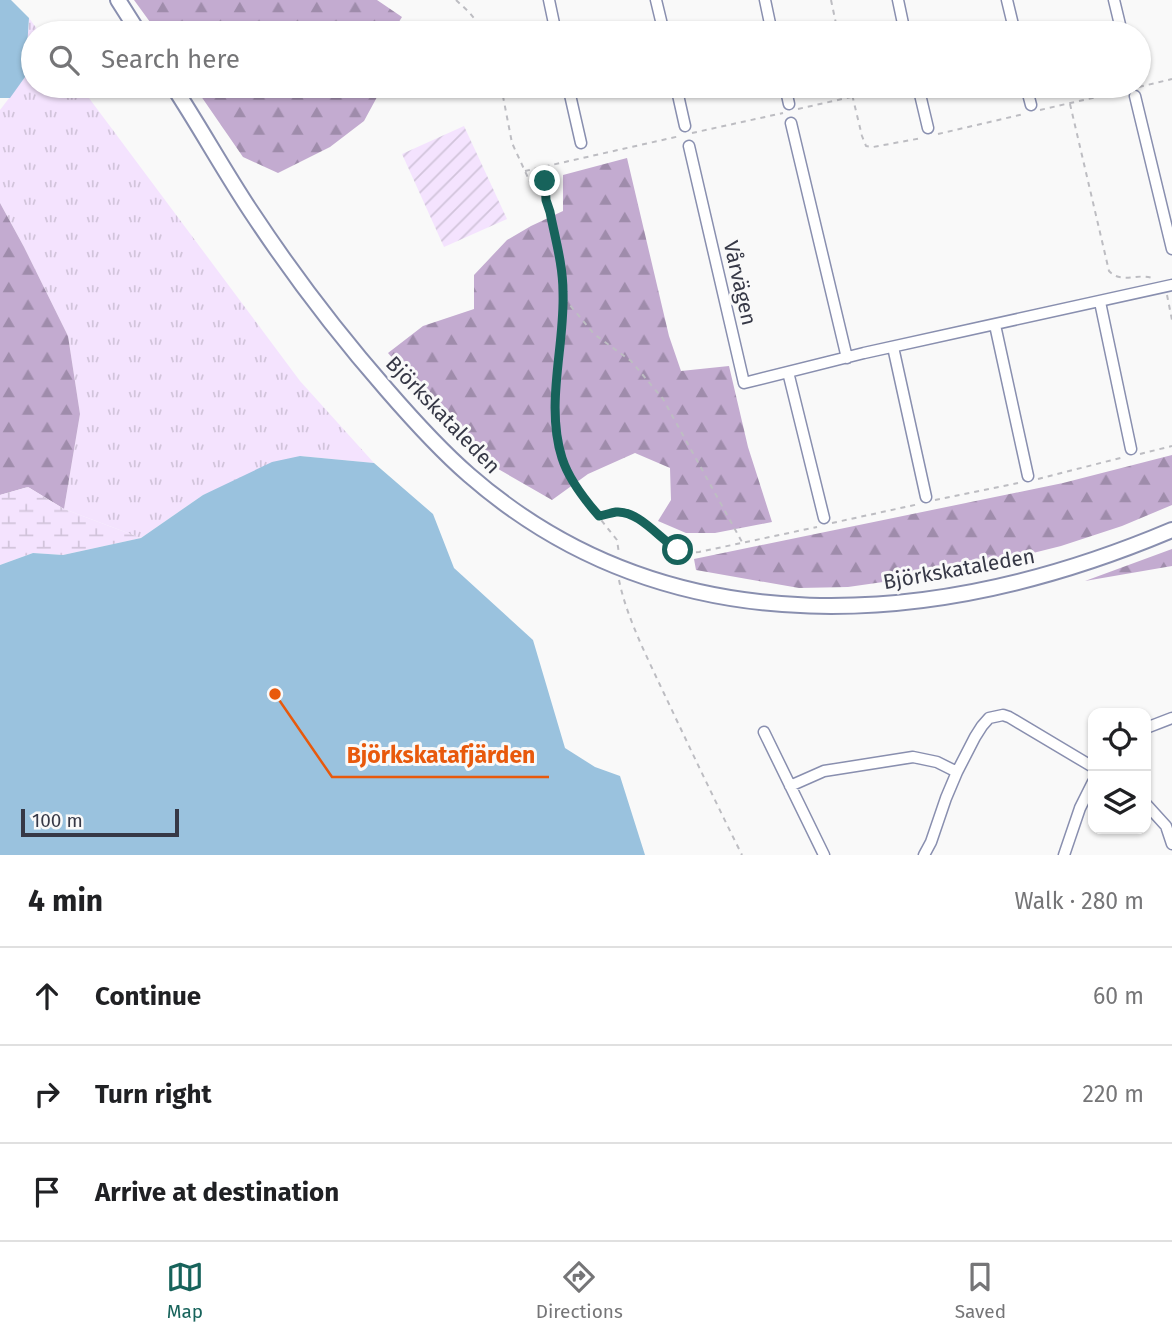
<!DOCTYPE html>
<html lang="en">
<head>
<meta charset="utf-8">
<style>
	body { margin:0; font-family:"Fira Sans",sans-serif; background:#f2f2f2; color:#202124 }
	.controls { position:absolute; right:21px; bottom:21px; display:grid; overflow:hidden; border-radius:14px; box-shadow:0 2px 5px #0004 }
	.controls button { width:63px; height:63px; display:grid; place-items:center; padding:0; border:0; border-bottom:2px solid #e0e0e0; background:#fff; color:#202124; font:35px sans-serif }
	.scale { position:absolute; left:21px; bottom:18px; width:158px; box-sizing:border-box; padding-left:7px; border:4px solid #363846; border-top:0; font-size:19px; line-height:24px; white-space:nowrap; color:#363846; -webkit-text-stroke:5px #f9f9f9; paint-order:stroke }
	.stop { position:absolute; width:21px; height:21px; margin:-16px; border:5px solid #17635b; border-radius:50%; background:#fff }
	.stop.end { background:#17635b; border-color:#fff; box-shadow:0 2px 7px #0008 }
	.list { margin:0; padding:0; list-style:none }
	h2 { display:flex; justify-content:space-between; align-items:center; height:91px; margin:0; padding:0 28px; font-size:30px }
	h2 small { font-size:23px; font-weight:400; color:#757577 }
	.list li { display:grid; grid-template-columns:46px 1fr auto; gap:21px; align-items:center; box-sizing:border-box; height:98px; padding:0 28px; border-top:2px solid #e0e0e0 }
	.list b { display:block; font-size:26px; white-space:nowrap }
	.list em { font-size:23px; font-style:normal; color:#757577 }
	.icon { flex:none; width:38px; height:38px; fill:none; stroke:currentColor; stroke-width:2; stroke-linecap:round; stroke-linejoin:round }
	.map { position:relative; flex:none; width:1172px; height:855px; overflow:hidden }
	.search { position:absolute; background:#fff; box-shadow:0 2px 5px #0004; left:21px; right:21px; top:21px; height:77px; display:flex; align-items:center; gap:18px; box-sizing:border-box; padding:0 24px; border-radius:38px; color:#757577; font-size:26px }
	.sheet { height:385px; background:#fff }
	nav { display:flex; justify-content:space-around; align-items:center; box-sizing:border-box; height:98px; border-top:2px solid #e0e0e0; background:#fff; font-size:19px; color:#757577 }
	nav a { display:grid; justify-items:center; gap:4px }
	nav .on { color:#17635b }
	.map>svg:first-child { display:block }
	.grass { fill:url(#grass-tufts) }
	.forest { fill:url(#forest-firs) }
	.wetland { fill:url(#wetland-marsh) }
	.garden { fill:url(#garden-furrows) }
	.water { fill:#9ac2de }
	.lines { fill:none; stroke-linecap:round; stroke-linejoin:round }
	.street-casing { stroke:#898faf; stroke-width:13 }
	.secondary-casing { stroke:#898faf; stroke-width:18 }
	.path { stroke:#bdbdc2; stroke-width:2; stroke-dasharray:5 5; stroke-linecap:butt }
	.street { stroke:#fff; stroke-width:10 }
	.secondary { stroke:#fff; stroke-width:14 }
	.route { stroke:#17635b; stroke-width:9 }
	.labels { text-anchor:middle; stroke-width:6; stroke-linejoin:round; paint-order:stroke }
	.street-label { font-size:21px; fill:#363846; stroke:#f9f9f9 }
	.leader { fill:none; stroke:#e8590c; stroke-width:2.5 }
	.callout-dot { fill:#e8590c; stroke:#f9f9f9; stroke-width:2.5 }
	.callout-label { font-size:23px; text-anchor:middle; font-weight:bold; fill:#e8590c; stroke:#f9f9f9; stroke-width:6; stroke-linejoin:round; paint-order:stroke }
</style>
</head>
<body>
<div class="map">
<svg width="1172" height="855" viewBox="0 0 1172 855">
	<defs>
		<pattern id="grass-tufts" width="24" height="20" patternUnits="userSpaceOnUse" patternTransform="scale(1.75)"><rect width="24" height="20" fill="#f4e3fe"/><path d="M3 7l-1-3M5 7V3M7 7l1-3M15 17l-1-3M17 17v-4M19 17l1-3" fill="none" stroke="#d2c4db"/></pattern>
		<pattern id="forest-firs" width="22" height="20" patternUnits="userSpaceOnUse" patternTransform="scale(1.75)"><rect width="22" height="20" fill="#c3abd0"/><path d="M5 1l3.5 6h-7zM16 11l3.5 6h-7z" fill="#9f8cab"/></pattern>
		<pattern id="wetland-marsh" width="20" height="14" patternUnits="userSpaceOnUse" patternTransform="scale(1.75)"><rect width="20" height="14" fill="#f4e3fe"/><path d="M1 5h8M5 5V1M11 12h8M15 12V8" fill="none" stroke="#d2c4db"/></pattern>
		<pattern id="garden-furrows" width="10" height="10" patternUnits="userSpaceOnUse" patternTransform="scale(1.75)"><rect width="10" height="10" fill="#f4e3fe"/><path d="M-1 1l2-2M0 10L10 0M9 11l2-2" fill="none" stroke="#d2c4db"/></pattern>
	</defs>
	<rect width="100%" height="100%" fill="#f9f9f9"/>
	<path class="grass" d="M29,18L40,33H33V86H80L300,381L374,463L300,456L203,495L141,538L64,509L80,414L68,336L24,247L0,203V110L25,77Z"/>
	<path class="forest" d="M134,0H377L402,17L392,33H158Z
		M194,86H383L364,121L330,147L278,173L243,157Z
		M627,158L669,336L681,371L729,366L748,447L772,522L715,533H686L658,521L671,500L670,468L635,453L588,474L552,500L493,466L454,429L388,353L423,326L474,309V275L507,240L531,226L563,211V175Z
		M0,203L24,247L68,336L80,414L64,509L28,487L0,495Z
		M1172,455V505L1122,526L1061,546L1009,559L897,580L848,587L799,588L696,570L694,559L1063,483Z
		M1172,549V566L1085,581Z"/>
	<path class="wetland" d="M28,487L64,509L141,538L63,555L33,553L0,565V495Z"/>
	<path class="garden" d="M464,126L507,219L444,247L402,154Z"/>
	<path class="water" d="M0,0H11L29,18L25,77L10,98H0Z
		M300,456L374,463L433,514L454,568L533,640L565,748L595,767L620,776L645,855H0V565L33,553L63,555L141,538L203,495L272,462Z"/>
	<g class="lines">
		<defs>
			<path id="street" d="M549,0L556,33
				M656,0L664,33
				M765,0L772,33
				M898,0L905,33
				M1007,0L1015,33
				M1114,0L1122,33
				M568,86L581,143
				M676,86L685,126
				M785,86L789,104
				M918,86L928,128
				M1026,86L1031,105
				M1135,96L1172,249
				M791,123L847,358
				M689,146L744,383L864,353L1172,285
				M1100,302L1131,449
				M995,325L1028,476
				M893,347L926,497
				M788,372L824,518
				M1146,728L1172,718
				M764,732L824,855
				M790,786L824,771L913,757L937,762L957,772
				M1146,804L1166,826L1172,844
				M924,855L931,842L946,798L957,772L975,737L982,726L989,718L1003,715L1009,717L1093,767
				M1064,855L1080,808L1093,782"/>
			<path id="secondary" d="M118,0L139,33
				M173,86C200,127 224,171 252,213C293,275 338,334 387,390C413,420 439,449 469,475C672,652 940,628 1172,530"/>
		</defs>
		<use href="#street" class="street-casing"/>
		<use href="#secondary" class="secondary-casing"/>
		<path class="path" d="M456,0L469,12L486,33
			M831,0L838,33
			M501,86L512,143L530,182L546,200L550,212L560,263L563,289L556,390L555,423L559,447L569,474L586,501L617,540L619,554
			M850,86L862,136L866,146L873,147L922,138
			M1139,87L1172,79
			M1070,104L1109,271C1121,284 1137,273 1152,278
			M798,109L851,97
			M1040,110L1127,90
			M692,133L783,113
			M938,134L1024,114
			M525,171L680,136
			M546,198L545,181L549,170L548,167
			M1167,295L1172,320
			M564,298L594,334L631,361L663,399L742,542
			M1140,454L1172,446
			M1038,479L1124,457
			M935,500L1018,483
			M599,516C606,514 614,511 621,512C654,516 658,555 699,552L817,527
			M832,523L919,504
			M619,580C626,615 645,653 660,685C687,742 714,799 742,855"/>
		<use href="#street" class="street"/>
		<use href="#secondary" class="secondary"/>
	</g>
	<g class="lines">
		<path class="route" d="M545,181L546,200L550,212C555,238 563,265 563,292C565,346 545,404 562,458C569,480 584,499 599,516C605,515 610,513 616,512C638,510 660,539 678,550"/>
	</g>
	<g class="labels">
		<g class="street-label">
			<text transform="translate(740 283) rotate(77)" y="7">Vårvägen</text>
			<text transform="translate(443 415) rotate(46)" y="7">Björkskataleden</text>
			<text transform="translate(959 569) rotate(-10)" y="7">Björkskataleden</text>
		</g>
	</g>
	<path class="leader" d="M275 694L332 777H549"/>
	<circle class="callout-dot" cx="275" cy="694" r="7"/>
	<g class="callout-label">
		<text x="441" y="763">Björkskatafjärden</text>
	</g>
</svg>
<div class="controls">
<button><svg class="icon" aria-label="locate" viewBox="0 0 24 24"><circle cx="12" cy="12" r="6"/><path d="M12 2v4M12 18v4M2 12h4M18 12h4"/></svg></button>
<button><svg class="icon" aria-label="layers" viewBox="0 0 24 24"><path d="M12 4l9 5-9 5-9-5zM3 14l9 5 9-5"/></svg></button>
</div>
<div class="scale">100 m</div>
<div class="stop" style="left:678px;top:550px"></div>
<div class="stop end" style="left:545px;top:181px"></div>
<div class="search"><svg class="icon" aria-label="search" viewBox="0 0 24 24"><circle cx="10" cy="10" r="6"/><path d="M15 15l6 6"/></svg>Search here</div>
</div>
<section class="sheet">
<h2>4 min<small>Walk · 280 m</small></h2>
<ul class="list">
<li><svg class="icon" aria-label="ahead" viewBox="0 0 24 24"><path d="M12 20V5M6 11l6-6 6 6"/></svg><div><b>Continue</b></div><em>60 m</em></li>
<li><svg class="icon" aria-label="right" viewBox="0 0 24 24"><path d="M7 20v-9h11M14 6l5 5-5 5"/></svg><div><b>Turn right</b></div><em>220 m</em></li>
<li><svg class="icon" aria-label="arrive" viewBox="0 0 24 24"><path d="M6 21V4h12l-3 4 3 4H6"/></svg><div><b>Arrive at destination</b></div></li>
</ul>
</section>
<nav>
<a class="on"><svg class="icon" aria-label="map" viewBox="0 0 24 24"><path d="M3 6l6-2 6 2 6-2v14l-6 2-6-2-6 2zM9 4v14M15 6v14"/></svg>Map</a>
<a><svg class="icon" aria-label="directions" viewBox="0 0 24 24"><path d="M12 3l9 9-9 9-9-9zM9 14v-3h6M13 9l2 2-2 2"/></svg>Directions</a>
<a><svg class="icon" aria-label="saved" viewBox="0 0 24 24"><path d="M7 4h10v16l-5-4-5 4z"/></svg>Saved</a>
</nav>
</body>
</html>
